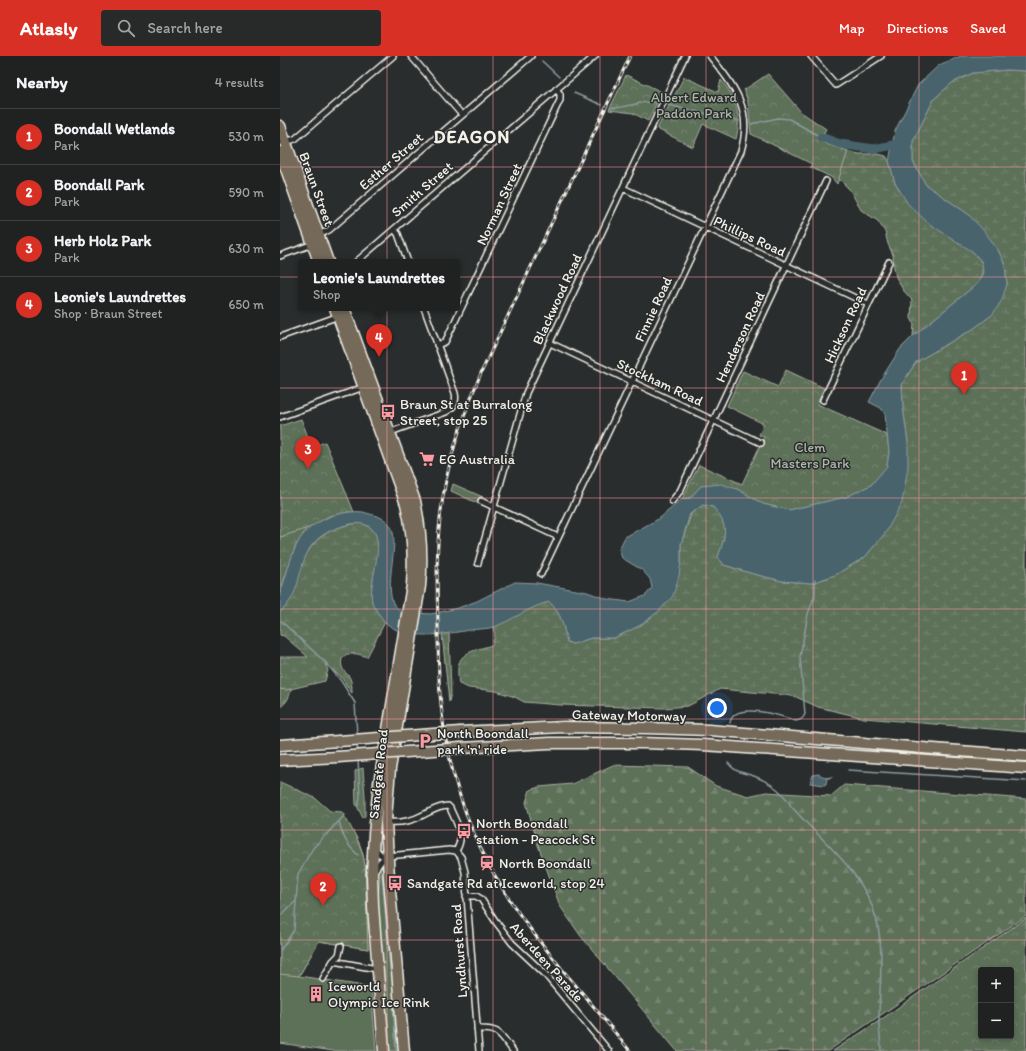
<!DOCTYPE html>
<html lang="en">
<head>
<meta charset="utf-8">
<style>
	body { margin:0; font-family:Itim,sans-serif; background:#282a2a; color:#f1f3f6 }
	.controls { position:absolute; right:12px; bottom:12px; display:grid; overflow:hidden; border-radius:4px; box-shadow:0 2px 6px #0003 }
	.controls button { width:36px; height:36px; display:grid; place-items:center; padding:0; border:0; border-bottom:1px solid #3d3f40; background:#202222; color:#f1f3f6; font:20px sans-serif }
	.you { position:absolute; left:437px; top:652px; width:14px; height:14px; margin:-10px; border:3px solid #fff; border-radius:50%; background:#1a73e8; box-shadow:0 0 0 6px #1a73e833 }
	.badge { display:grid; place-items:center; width:26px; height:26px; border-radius:50%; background:#d93025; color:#fff; font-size:13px; font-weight:700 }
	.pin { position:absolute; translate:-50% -33px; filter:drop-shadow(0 1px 2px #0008) }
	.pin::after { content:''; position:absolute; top:21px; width:14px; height:12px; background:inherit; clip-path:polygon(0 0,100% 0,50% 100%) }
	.popup { position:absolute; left:18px; top:203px; width:162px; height:52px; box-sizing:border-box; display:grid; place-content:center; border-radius:4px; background:#202222; filter:drop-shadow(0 1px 3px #0005); font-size:13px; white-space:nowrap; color:#a2a4a5 }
	.popup b { font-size:15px; color:#f1f3f6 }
	.popup::after { content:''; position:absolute; left:50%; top:100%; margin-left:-8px; border:8px solid transparent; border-top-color:#202222 }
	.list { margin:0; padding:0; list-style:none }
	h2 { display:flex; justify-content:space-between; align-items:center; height:52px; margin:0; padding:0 16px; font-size:17px }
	h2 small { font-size:13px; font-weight:400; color:#a2a4a5 }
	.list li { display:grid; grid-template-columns:26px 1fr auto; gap:12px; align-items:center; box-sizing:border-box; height:56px; padding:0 16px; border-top:1px solid #3d3f40 }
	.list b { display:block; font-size:15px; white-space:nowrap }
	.list p { margin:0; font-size:13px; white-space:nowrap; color:#a2a4a5 }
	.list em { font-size:13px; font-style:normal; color:#a2a4a5 }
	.icon { flex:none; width:22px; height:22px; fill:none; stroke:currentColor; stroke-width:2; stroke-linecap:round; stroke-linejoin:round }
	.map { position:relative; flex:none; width:746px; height:995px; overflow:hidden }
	header { display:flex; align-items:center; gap:24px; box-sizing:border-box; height:56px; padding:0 20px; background:#d93025; color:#fff }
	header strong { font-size:19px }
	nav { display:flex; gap:22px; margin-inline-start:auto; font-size:14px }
	.search { width:280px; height:36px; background:#282a2a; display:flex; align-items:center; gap:10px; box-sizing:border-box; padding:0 14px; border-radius:4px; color:#a2a4a5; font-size:15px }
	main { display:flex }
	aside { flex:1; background:#202222 }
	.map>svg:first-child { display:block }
	.green { fill:#5d6f59; stroke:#a8b0a0 }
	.forest { fill:url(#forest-firs); stroke:#a8b0a0 }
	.wetland { fill:url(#wetland-marsh); stroke:#a8b0a0 }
	.park { fill:url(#park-crowns); stroke:#a8b0a0; fill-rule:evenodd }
	.water { fill:#48646d; stroke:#8d9c9e }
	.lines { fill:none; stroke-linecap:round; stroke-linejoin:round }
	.stream { stroke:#8d9c9e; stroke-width:1.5 }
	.river { stroke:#48646d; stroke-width:9 }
	.street-casing { stroke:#f4f1e8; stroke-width:8 }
	.highway-casing { stroke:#f4f1e8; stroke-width:13 }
	.street { stroke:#2a2d2e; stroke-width:5 }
	.highway { stroke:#746a5a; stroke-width:10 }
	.rail-casing { stroke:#f4f1e8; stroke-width:3 }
	.rail { stroke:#2a2d2e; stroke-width:1.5; stroke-dasharray:4.5; stroke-linecap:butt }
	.highway-bridge-casing { stroke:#f4f1e8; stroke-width:13; stroke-linecap:butt }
	.highway-bridge { stroke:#746a5a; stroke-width:10 }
	.grid { fill:none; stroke:#ff9aa2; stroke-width:1; stroke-opacity:0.55 }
	.labels { text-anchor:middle; stroke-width:3; stroke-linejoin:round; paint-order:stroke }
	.park-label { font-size:14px; fill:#b0b6a8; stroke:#2a2d2e }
	.street-label { font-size:14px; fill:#f4f1e8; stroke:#2a2d2e }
	.poi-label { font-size:14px; fill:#f4f1e8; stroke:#2a2d2e; text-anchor:start }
	.district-label { font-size:18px; font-weight:bold; letter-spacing:1px; fill:#f4f1e8; stroke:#2a2d2e }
</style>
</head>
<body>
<header>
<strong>Atlasly</strong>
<div class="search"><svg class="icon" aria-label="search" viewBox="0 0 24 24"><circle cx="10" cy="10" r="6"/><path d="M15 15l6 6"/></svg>Search here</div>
<nav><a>Map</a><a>Directions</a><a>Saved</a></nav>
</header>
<main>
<aside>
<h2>Nearby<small>4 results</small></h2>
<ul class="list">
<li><span class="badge">1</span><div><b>Boondall Wetlands</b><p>Park</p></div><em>530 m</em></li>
<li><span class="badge">2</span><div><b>Boondall Park</b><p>Park</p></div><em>590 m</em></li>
<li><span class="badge">3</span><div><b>Herb Holz Park</b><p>Park</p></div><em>630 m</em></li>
<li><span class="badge">4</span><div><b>Leonie's Laundrettes</b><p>Shop · Braun Street</p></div><em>650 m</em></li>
</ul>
</aside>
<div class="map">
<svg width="746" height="995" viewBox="0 0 746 995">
	<defs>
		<pattern id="forest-firs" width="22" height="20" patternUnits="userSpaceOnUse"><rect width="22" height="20" fill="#5d6f59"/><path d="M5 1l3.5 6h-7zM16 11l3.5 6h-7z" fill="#758471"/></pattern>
		<pattern id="wetland-marsh" width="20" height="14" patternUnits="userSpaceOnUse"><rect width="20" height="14" fill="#5d6f59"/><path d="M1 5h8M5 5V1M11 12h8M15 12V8" fill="none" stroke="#758471"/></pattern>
		<pattern id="park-crowns" width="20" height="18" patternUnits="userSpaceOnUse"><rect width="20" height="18" fill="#5d6f59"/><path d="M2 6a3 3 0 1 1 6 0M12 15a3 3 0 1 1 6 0" fill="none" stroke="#758471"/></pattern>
	</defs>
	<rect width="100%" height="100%" fill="#2a2d2e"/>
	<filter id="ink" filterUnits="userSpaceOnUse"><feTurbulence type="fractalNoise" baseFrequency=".025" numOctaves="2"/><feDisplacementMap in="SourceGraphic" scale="8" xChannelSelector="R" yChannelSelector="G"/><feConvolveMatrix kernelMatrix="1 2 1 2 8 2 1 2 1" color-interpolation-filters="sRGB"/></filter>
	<g filter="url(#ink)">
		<path class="green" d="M173,428L203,441L199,448L171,435Z
			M83,712L85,741V760L83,762L76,748L75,715Z
			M63,763C76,778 82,789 85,809L88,893L39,885L19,920L91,931L96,995H53L0,987V802Z
			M103,808L105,810L122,995H109L98,846L100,815Z"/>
		<path class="forest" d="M0,633H11C10,640 7,647 0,651Z
			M333,709L408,711L436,730L468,740L486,736L551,740L564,729L746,743V860L548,995H397L300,879L280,850L258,789L246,746L250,734L259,731L292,728Z"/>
		<path class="wetland" d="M727,14L746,15V676L584,662L538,651L514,640L440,633L408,650L384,652L280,649L244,646L235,641L216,635L189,632L179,628C174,597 186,597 212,589L215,579L213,571L258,549L269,546C281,555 284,572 287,586L293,588L311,582H334L361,569L379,555L401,505V488L411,458L423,449L433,451C449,469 446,478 438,501L444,509L470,517L502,525L532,527L555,519L585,501L606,476L628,387L623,351L622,328L636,306L693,273L713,258L727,228L725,209L718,194L688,158L646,129L633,106V85L654,43L672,27L693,17Z
			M539,83L546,88L556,92L579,98H598L606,100L609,105L615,127L693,196C704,208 705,211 698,227L633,280L634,268L631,262L632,244L623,234L616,221L614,212L613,199L608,188L605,176L598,165L581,154L570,134L559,123L547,115Z
			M80,467C86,469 92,471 95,477C105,496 88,524 92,545C93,552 101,560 105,566L87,601C78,597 58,593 62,611C63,614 65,616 68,619C72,624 72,631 72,637L61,621L45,608L48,614L45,625L6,634L0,633V601H28L4,580L0,579V556C7,551 9,544 13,536C17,525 20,514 24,504C34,479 55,470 80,467Z
			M27,472L15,491L0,537V480Z
			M169,576L171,636L169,646L162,578Z"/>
		<path class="park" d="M488,18L521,56L546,73L540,84L546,88L568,95L557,128L551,121L530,111L532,108L471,78L468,46L464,34Z
			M346,19L382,36L368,65L353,57L329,54Z
			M404,21L438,36L441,24C456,42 462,60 456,83L423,68L413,91L377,73Z
			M506,314L544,332L537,348L607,379L609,396L607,411L591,429L566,441L509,454L483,448L457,433L421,430L410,442L402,443L419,409L462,428L484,381L479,379L484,368L447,350L463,315L498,331Z
			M21,363L32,391L45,386L74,456H68L49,460L29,472L0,481V370Z
			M0,726L35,742L50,755L62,756C72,773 82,789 85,809L88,893L39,885L19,920L0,918Z
			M746,862V995H553L599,965ZM701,914H731V980H701Z"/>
		<path class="water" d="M681,0H746V15L727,14L693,17L672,27L654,43L633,85V106L646,129L688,158L705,176L718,194L725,209L727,228L722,244L713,258L693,273L636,306L622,328L623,351L628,387V411L622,447L606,476L585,501L555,519L532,527L502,525L470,517L444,509L438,501C446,478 449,470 433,451L423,449L410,458L401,488V505L399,520L393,540L379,555L361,569L334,582H311L293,588L287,586C284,572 281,555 269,546C249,551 233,564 214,571C207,573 197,573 190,574C165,578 125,586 105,566C101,561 94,552 92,546C87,525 111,479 86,469C77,466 68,468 60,471C8,488 31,531 0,556C0,551 0,544 0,538C2,530 6,521 8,512C15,491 19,477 39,466C46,462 52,459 59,458C67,456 75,455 83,456C92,459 104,460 110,469C121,485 104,525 113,547C115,550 119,553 121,556L151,558L178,552L197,545L235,526L257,527L307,536L327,543L349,546L365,540L372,532L370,523L362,514L342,502L339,493L345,481L380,462L402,443L410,442L421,430L441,428L457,433L483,448L509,454L566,441L591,429L607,410L609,396L605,358L601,352L589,346L601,323L620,293L633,280L698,227L703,217L702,206L693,196L648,167L628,148L615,127L609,105L615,75L638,29L659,9Z
			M538,718L547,722L546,728L544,729L530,727L533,719Z"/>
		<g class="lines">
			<path class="stream" d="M262,5L279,21
				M294,37L322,49
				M388,49L459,65
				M330,52C347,53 360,43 379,47
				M471,68L498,62L509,63L541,81
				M0,564L47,608L61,625L75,647L77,679
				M450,667C453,644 502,660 516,665C521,664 523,663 525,658L520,601L528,558L535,539V524
				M77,687L78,695
				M448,707C456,717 462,716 474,720C484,724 497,731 504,740C507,743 509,746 511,750C542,786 583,814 596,862C605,895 599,931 599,965C599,975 601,985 601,995
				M568,714L746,725
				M547,722L552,721
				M78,750L80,741L78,703
				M59,765C63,781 66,788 78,799
				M102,818L110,913L113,920
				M0,860L16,845
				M0,895L14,874L18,818L33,792L65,759
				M115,941L113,947L116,995"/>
			<path class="river" d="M541,81L560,88L594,93L622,87"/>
			<defs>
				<path id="street" d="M131,0L182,59
					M531,0L556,29L601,0
					M0,86H5L15,83L113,0
					M343,132L588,248
					M114,173L118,178L128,206
					M39,179L49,174L251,0
					M0,200L33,188
					M76,206L315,0
					M0,281L59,260
					M270,287L481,387
					M157,289L165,286L168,280L280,44V38L276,33
					M543,344L609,206
					M0,361L84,331
					M108,377L166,356C174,352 177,346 175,337L144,252
					M201,445L278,481
					M392,445L400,435L546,125
					M198,507L246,337L405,0
					M261,518L461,95C473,54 455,31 430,0
					M106,766C118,767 130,766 141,760C150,756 158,750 168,750L170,752C176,767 186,779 176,795
					M94,792L101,799L108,800L169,794L176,795
					M176,795L181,801L185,816L199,995
					M94,815L101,805L108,800
					M186,840H196L201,843L216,866L232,887L264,917L329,995
					M53,905L59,899L61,890
					M43,923L53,905L97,913
					M197,973C220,972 220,978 233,995"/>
				<path id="highway" d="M0,70L48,206
					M0,96L39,206
					M55,252L126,448C133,476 134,500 132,529L99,727L94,778L92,818L93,850L104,995
					M64,252L135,445C141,474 143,501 140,530L110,713L107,749L106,766L109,822L124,995
					M180,676L283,671L366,672L429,674L666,694L746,700
					M0,689L59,685
					M181,692L269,687H362L423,689L746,712
					M0,704L58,701"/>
			</defs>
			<use href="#street" class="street-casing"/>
			<use href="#highway" class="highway-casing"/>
			<use href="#street" class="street"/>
			<use href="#highway" class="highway"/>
			<defs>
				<path id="rail" d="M350,0L201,317C181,364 165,412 160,463C156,498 157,533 158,567C158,595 158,622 161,649C167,708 185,766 214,818C234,854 260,886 286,918C308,943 329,969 350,995"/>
			</defs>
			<use href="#rail" class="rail-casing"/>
			<use href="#rail" class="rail"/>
			<defs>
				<path id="highway-bridge" d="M59,685L180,676
					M58,701L181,692"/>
			</defs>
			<use href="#highway-bridge" class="highway-bridge-casing"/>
			<use href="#highway-bridge" class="highway-bridge"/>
		</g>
	</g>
	<path class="grid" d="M107,0V995M213,0V995M320,0V995M426,0V995M533,0V995M639,0V995M0,111H746M0,221H746M0,332H746M0,442H746M0,553H746M0,663H746M0,774H746M0,884H746"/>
	<defs>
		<symbol id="bus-bare" viewBox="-9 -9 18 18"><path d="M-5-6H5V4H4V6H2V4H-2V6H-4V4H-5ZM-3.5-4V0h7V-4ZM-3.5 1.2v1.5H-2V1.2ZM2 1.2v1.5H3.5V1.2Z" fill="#ff9aa2" stroke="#2a2d2e" stroke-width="2.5" paint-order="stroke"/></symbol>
		<symbol id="supermarket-bare" viewBox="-9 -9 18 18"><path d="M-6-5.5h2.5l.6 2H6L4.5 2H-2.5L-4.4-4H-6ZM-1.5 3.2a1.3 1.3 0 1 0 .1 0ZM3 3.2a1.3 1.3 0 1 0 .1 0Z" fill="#ff9aa2" stroke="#2a2d2e" stroke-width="2.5" paint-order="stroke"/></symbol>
		<symbol id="parking-bare" viewBox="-9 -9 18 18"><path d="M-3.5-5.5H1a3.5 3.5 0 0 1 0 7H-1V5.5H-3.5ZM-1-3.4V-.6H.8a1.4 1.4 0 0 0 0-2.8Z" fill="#ff9aa2" stroke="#2a2d2e" stroke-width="2.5" paint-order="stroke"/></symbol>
		<symbol id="station-bare" viewBox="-9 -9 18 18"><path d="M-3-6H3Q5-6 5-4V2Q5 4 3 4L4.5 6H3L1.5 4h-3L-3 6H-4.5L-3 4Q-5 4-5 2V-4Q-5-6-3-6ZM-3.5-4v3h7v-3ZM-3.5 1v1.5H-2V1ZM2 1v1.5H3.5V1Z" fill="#ff9aa2" stroke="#2a2d2e" stroke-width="2.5" paint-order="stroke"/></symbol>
		<symbol id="building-bare" viewBox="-9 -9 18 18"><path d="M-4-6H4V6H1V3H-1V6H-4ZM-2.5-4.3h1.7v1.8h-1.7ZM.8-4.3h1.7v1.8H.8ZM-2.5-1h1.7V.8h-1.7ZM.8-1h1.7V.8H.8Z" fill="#ff9aa2" stroke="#2a2d2e" stroke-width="2.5" paint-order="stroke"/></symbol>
	</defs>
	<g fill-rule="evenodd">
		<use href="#bus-bare" x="97" y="345" width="22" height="22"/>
		<use href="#supermarket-bare" x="136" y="392" width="22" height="22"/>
		<use href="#parking-bare" x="134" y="674" width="22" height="22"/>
		<use href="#bus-bare" x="173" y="764" width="22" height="22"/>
		<use href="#station-bare" x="196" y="796" width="22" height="22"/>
		<use href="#bus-bare" x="104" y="816" width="22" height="22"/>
		<use href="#building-bare" x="25" y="927" width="22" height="22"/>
	</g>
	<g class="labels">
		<g class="park-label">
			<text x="414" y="46">Albert Edward<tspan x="414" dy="16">Paddon Park</tspan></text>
			<text x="530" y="396">Clem<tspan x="530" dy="16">Masters Park</tspan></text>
		</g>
		<g class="street-label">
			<text transform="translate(111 105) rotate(-41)" y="5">Esther Street</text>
			<text transform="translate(37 133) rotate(70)" y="5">Braun Street</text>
			<text transform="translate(142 133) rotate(-41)" y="5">Smith Street</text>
			<text transform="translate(219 148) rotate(-65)" y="5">Norman Street</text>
			<text transform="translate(470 180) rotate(25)" y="5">Phillips Road</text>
			<text transform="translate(277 243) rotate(-65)" y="5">Blackwood Road</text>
			<text transform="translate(373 253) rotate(-65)" y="5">Finnie Road</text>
			<text transform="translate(565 269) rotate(-65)" y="5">Hickson Road</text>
			<text transform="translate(460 281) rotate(-65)" y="5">Henderson Road</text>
			<text transform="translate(380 326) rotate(25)" y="5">Stockham Road</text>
			<text transform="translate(349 659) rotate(1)" y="5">Gateway Motorway</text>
			<text transform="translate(98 718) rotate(-84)" y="5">Sandgate Road</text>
			<text transform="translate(179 895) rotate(-94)" y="5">Lyndhurst Road</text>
			<text transform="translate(267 906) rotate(48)" y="5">Aberdeen Parade</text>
		</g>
		<g class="poi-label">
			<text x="120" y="353">Braun St at Burralong<tspan x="120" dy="16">Street, stop 25</tspan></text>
			<text x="159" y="408">EG Australia</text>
			<text x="157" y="682">North Boondall<tspan x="157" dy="16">park 'n' ride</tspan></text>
			<text x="196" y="772">North Boondall<tspan x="196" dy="16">station - Peacock St</tspan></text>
			<text x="219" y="812">North Boondall</text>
			<text x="127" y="832">Sandgate Rd at Iceworld, stop 24</text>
			<text x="48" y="935">Iceworld<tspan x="48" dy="16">Olympic Ice Rink</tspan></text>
		</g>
		<g class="district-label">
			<text x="192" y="87">DEAGON</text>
		</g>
	</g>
</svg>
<div class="controls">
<button>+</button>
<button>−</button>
</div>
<div class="you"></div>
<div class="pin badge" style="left:684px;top:339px">1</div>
<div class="pin badge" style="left:43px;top:850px">2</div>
<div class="pin badge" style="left:28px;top:413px">3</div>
<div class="pin badge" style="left:99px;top:301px">4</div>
<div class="popup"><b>Leonie's Laundrettes</b>Shop</div>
</div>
</main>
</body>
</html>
